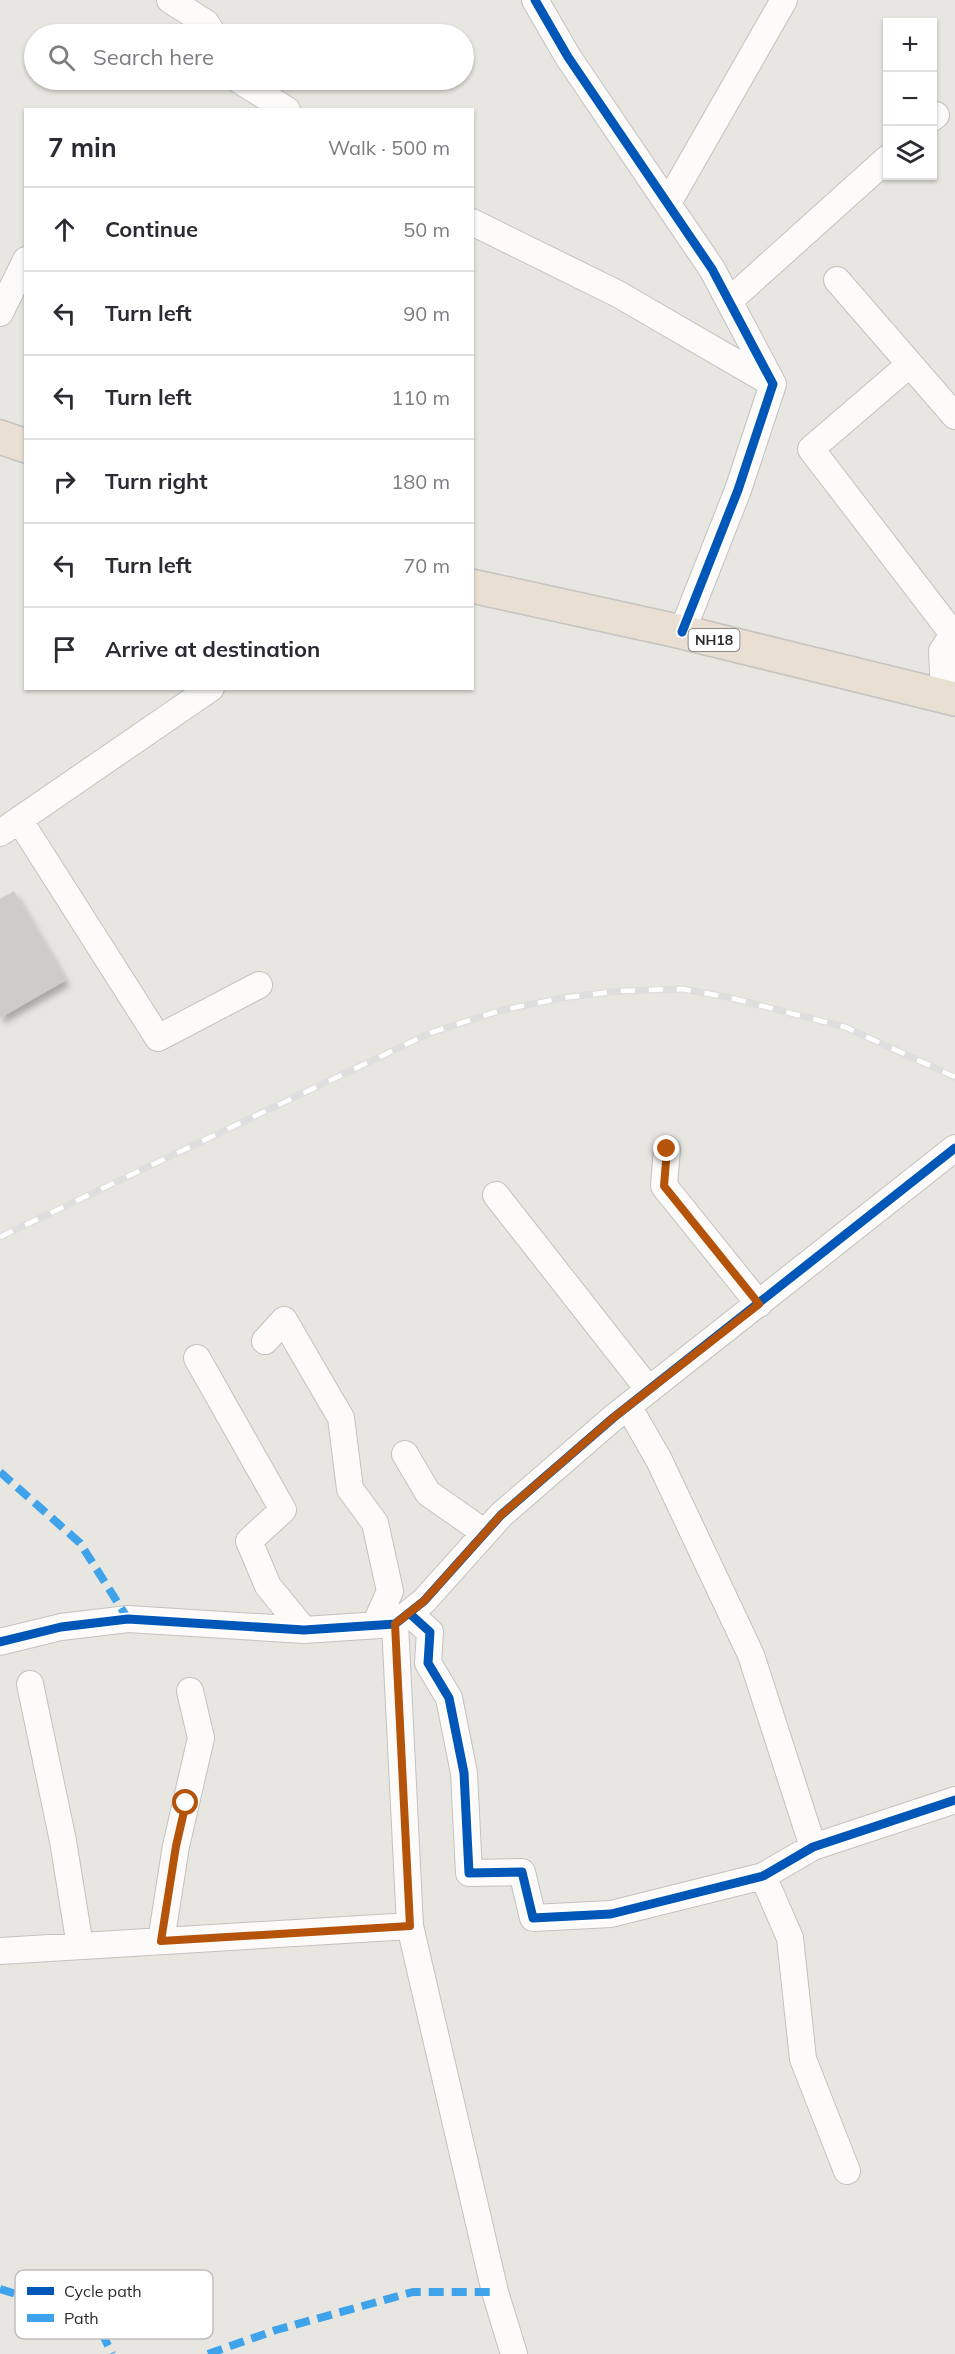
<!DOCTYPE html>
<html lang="en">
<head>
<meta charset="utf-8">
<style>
	body { margin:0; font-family:Mulish,sans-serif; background:#f7f7f7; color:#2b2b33 }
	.controls { position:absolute; right:18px; top:18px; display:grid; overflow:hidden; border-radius:0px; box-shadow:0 2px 4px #0004 }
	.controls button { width:54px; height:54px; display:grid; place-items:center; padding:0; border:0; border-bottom:2px solid #e1e1e2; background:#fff; color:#2b2b33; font:30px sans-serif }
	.stop { position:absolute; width:18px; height:18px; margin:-14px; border:4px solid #b45309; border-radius:50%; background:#fff }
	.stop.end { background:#b45309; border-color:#fff; box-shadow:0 2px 6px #0008 }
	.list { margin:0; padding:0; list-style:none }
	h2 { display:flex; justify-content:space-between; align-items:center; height:78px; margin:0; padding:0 24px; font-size:26px }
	h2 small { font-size:20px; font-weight:400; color:#7c7c81 }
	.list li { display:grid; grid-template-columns:39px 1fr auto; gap:18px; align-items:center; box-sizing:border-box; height:84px; padding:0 24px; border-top:2px solid #e1e1e2 }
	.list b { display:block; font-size:22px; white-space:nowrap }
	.list em { font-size:20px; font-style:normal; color:#7c7c81 }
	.icon { flex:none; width:33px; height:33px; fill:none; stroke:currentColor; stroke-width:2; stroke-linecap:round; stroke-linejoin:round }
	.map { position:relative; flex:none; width:955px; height:2354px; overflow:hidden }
	.search { position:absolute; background:#fff; box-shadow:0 2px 4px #0004; left:24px; top:24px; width:450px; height:66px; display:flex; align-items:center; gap:15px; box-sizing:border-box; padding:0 21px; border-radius:33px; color:#7c7c81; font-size:22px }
	.panel { position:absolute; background:#fff; box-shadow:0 2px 4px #0004; left:24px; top:108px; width:450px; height:582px; border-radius:0px }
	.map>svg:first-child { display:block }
	.building { fill:#cdccc7; filter:url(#shadow) }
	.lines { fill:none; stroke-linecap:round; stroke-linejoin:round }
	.minor-casing { stroke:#c2c2c1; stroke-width:28 }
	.highway-casing { stroke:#c5c4c1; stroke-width:36 }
	.minor { stroke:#fcfbfa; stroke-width:26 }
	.highway { stroke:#e9dfd3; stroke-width:33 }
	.rail-casing { stroke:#dedede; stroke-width:7 }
	.rail { stroke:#fff; stroke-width:4.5; stroke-dasharray:14; stroke-linecap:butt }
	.quiet { stroke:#3ea3eb; stroke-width:8; stroke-dasharray:15 8; stroke-linecap:butt }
	.cycleway-casing { stroke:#fff; stroke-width:13 }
	.cycleway { stroke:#0057b8; stroke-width:9 }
	.route { stroke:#b45309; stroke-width:8 }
	.labels { text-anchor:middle; stroke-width:4.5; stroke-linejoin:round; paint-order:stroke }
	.shield { fill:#fff; stroke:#6b6b6b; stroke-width:1.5 }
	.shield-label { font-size:14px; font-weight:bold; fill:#2b2b2b }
	.key { fill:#fff; stroke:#bfbfbf; stroke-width:1.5 }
	.key-label { font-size:16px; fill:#2b2b2b }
</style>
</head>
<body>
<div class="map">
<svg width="955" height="2354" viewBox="0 0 955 2354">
	<defs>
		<filter id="shadow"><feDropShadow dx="3.5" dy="6" stdDeviation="3" flood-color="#0004"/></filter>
	</defs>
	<rect width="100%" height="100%" fill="#e8e6e0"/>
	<path class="building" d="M14,891L66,980L0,1018V899Z"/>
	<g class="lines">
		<defs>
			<path id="minor" d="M170,0L206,23L213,34
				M535,0L568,57L712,269L773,384L738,490L682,632
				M239,80L287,110
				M932,118L936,115
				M668,203L784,0
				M472,222L618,294L773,384
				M837,280L955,416
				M729,301L888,158
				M0,313L26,260
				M910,364L811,449L953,634
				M944,696L942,651L955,631
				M20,821L158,1038L259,985
				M0,833L211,688
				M667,1149L664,1186L759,1304
				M496,1195L649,1390
				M265,1341L284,1320L341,1418L350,1489L375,1523L390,1591L375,1625
				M197,1358L283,1510L249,1541L268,1586L304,1630
				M628,1406L659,1460L751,1655L813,1847
				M405,1454L428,1493L485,1533
				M409,1613L430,1632L428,1663L449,1698L464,1773L469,1873L522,1872L533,1918L611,1914L763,1876L813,1847L955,1800
				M395,1624L410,1926L495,2292L514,2354
				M0,1642L61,1627L128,1619L304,1630L395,1624L424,1601L501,1515L613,1418L955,1148
				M30,1684L63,1841L80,1946
				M763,1876L790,1938L803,2059L847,2171
				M161,1941L176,1846L201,1738L190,1691
				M0,1951L410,1926"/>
			<path id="highway" d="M0,437L26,446
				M472,586L682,632L955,699"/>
		</defs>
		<use href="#minor" class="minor-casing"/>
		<use href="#highway" class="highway-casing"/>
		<use href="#minor" class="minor"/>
		<use href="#highway" class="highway"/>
		<defs>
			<path id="rail" d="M0,1237L430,1033L502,1010L562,998L620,991L682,989L727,997L845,1027L955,1077"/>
		</defs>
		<use href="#rail" class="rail-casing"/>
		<use href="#rail" class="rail"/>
		<path class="quiet" d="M0,1472L80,1543L128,1619
			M0,2289L16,2294L48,2323L101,2331L112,2354
			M208,2354L276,2330L413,2292H495"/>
		<defs>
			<path id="cycleway" d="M535,0L568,57L712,269L773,384L738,490L682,632
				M409,1613L430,1632L428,1663L449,1698L464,1773L469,1873L522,1872L533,1918L611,1914L763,1876L813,1847L955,1800
				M0,1642L61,1627L128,1619L304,1630L395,1624L424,1601L501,1515L613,1418L955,1148"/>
		</defs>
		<use href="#cycleway" class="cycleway-casing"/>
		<use href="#cycleway" class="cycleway"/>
	</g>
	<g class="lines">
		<path class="route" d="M186,1803L176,1846L161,1941L410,1926L395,1624L424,1601L501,1515L613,1418L759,1304L664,1186L667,1149"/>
	</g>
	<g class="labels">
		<rect class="shield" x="688.5" y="629" width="51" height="22" rx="4.5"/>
		<g class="shield-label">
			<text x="714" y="645">NH18</text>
		</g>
	</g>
	<rect x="15" y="2270" width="198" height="69" rx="9" class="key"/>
	<rect x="27" y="2287" width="27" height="8" fill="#0057b8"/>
	<rect x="27" y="2314" width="27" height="8" fill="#3ea3eb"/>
	<g class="key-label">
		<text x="64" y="2297">Cycle path</text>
		<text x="64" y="2324">Path</text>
	</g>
</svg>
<div class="controls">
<button>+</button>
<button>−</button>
<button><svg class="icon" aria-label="layers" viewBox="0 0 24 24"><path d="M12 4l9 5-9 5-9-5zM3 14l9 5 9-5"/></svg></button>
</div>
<div class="stop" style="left:186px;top:1803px"></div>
<div class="stop end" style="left:667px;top:1149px"></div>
<div class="search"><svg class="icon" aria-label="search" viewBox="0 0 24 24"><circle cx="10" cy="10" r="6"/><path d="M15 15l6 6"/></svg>Search here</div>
<section class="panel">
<h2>7 min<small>Walk · 500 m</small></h2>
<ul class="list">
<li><svg class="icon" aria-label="ahead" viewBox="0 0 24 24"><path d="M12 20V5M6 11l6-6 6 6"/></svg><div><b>Continue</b></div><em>50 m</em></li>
<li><svg class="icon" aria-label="left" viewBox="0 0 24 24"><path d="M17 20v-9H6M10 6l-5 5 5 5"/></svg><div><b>Turn left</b></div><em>90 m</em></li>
<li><svg class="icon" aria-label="left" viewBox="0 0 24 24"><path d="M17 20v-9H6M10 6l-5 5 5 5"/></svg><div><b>Turn left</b></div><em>110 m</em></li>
<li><svg class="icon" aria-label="right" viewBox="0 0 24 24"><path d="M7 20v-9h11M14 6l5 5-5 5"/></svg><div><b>Turn right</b></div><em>180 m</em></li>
<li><svg class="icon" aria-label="left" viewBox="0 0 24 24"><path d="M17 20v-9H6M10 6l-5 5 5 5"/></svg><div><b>Turn left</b></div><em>70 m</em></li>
<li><svg class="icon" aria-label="arrive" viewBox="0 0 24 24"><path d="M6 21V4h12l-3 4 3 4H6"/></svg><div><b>Arrive at destination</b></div></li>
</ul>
</section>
</div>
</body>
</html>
